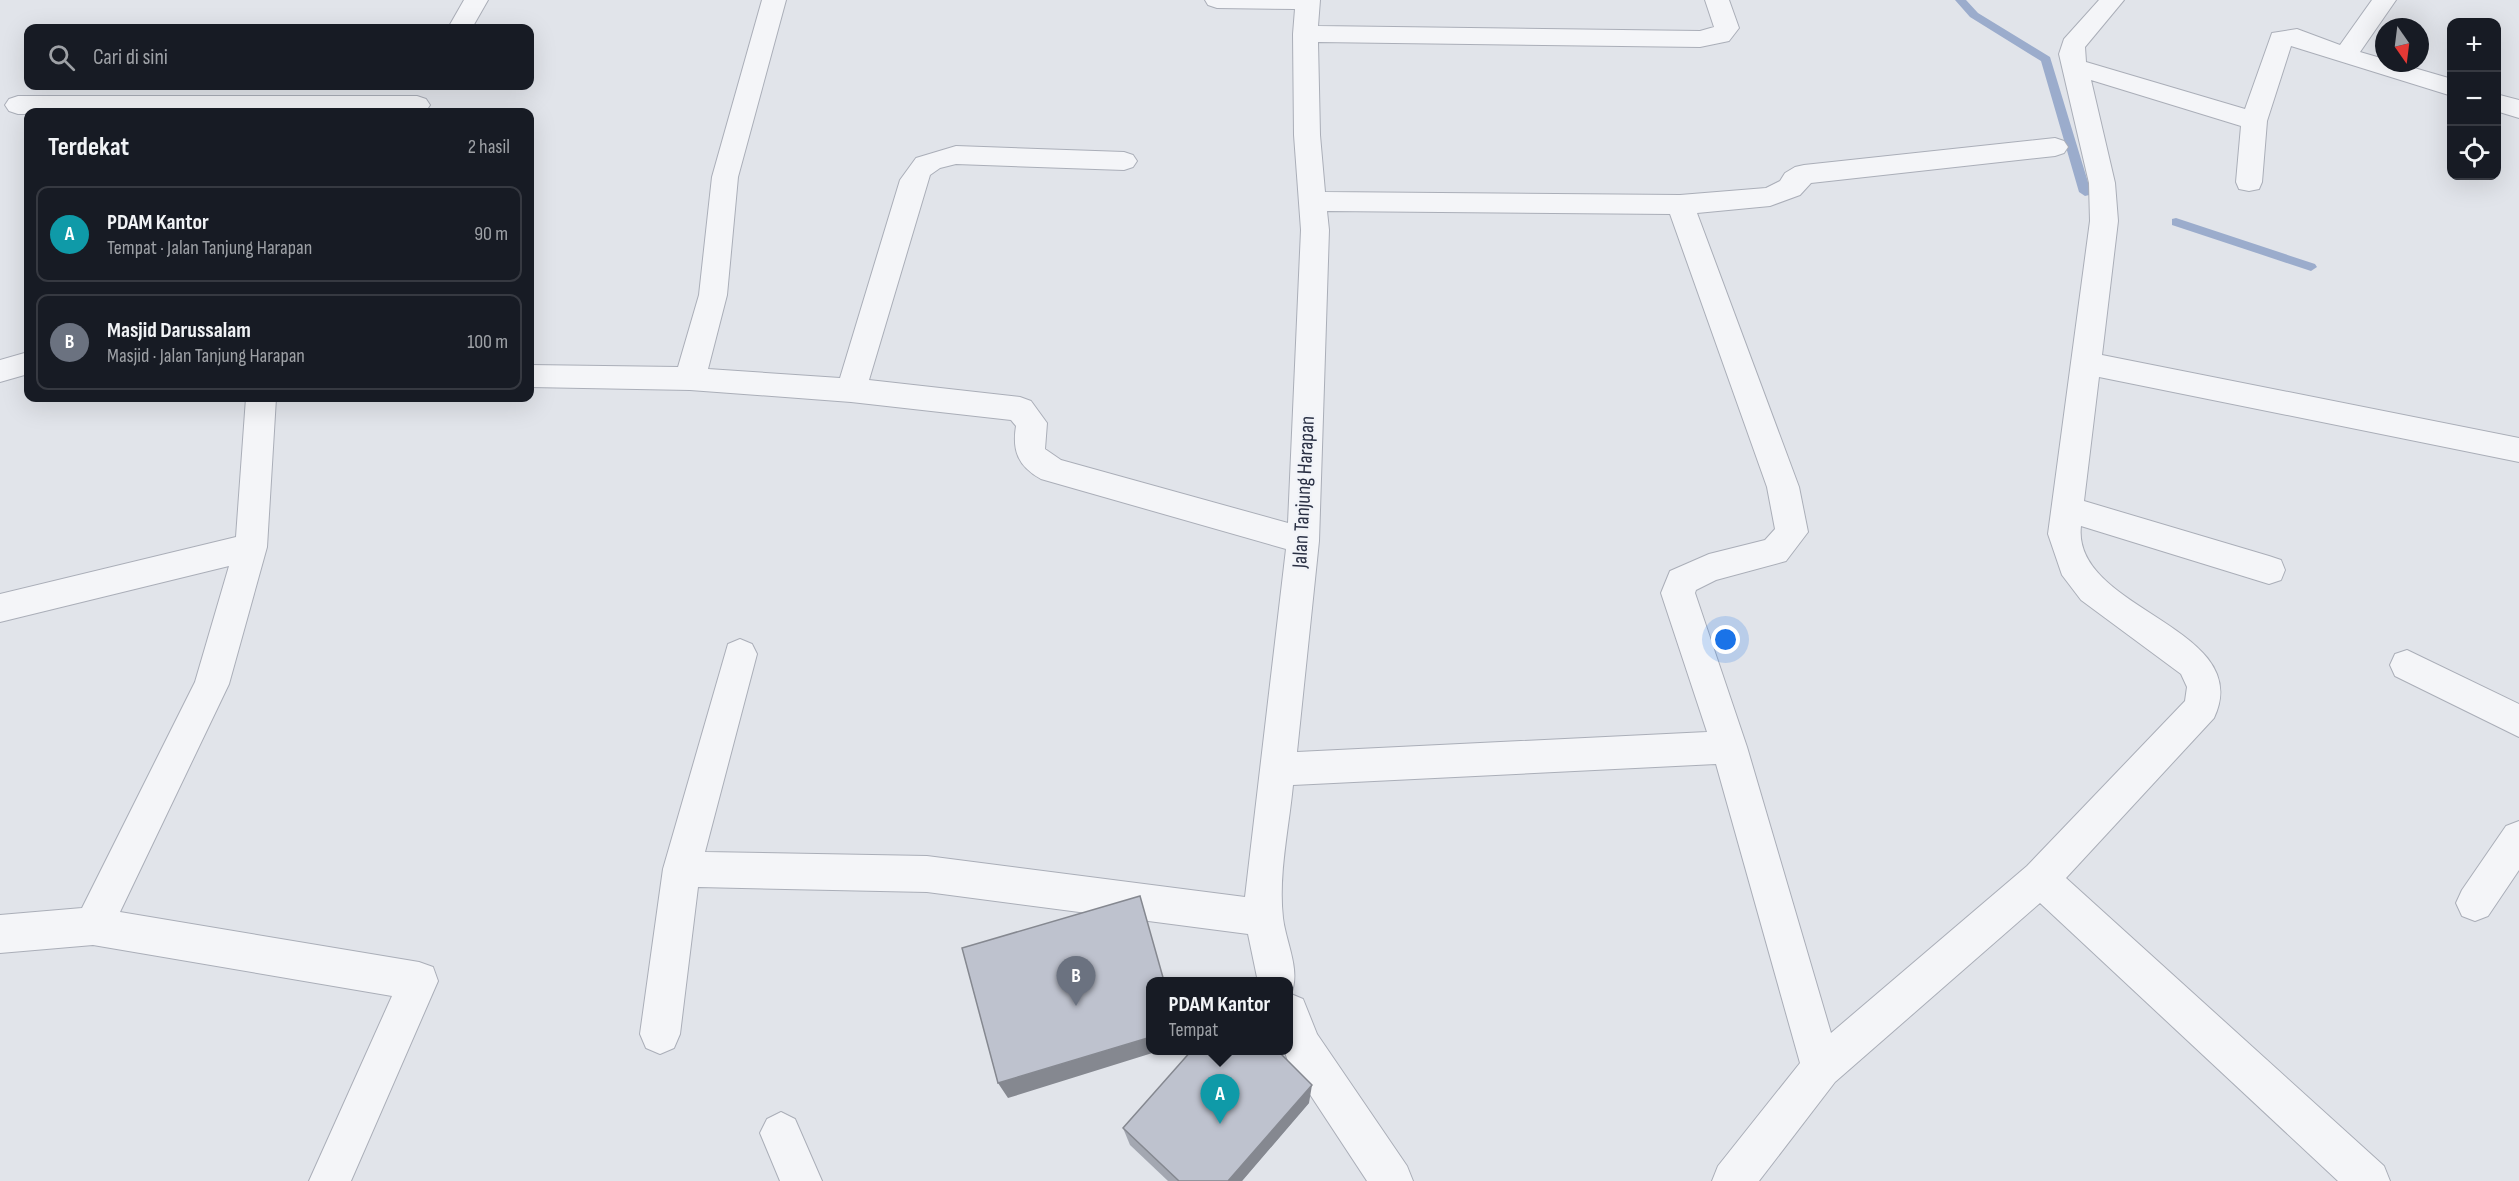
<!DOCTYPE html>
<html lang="id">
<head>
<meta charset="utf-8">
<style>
	body { margin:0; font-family:"Sofia Sans Condensed",sans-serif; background:#242831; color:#f1f3f6 }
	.controls { position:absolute; right:18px; top:18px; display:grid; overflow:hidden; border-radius:12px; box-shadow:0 6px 24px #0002 }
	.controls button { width:54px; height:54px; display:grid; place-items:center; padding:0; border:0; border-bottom:2px solid #363941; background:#171b24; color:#f1f3f6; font:30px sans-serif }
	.compass { position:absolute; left:2375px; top:18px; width:54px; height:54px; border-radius:50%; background:#171b24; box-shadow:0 6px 24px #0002; rotate:166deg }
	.you { position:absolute; left:1726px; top:640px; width:21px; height:21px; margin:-15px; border:4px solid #fff; border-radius:50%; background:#1a73e8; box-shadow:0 0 0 9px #1a73e833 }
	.badge { display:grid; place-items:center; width:39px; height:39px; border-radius:50%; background:#d54143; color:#fff; font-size:20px; font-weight:700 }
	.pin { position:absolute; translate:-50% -50px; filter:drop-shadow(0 2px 3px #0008) }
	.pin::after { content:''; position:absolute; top:32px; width:21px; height:18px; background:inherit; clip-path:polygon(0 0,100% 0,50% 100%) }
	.popup { position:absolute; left:1146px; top:977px; width:147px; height:78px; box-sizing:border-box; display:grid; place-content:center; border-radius:12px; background:#171b24; filter:drop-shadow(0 2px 4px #0005); font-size:20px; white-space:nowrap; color:#9ea1a6 }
	.popup b { font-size:22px; color:#f1f3f6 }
	.popup::after { content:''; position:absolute; left:50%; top:100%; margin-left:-12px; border:12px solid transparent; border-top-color:#171b24 }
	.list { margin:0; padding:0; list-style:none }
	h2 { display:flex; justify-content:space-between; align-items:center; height:78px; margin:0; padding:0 24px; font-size:26px }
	h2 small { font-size:20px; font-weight:400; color:#9ea1a6 }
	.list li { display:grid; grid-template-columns:39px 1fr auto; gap:18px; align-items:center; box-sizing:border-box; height:96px; margin:0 12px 12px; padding:0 12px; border:2px solid #363941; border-radius:12px }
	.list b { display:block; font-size:22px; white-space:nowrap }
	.list p { margin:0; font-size:20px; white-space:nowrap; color:#9ea1a6 }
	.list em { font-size:20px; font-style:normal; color:#9ea1a6 }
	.icon { flex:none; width:33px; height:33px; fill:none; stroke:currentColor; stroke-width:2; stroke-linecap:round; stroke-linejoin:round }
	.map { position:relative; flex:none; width:2519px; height:1181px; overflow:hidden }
	.search { position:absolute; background:#171b24; box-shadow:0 6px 24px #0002; left:24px; top:24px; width:510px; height:66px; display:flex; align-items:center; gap:15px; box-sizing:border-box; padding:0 21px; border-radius:12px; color:#9ea1a6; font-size:22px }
	.panel { position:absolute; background:#171b24; box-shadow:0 6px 24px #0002; left:24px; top:108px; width:510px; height:294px; border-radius:12px }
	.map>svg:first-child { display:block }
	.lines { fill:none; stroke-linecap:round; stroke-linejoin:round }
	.stream { fill:#9baccc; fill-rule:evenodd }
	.street-casing { stroke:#aaaeb8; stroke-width:2 }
	.street { fill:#f4f5f8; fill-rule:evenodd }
	.wall { fill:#a3a7b1 }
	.shaded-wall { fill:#858890 }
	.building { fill:#bec2ce; stroke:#858890; stroke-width:1.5 }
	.labels { text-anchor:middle; stroke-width:4.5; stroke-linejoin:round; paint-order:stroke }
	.street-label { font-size:21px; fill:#292f43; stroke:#f1f3f8 }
</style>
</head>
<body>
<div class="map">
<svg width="2519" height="1181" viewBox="0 0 2519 1181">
	<rect width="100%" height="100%" fill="#e1e4ea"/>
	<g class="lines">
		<path class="stream" d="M1955,0H1966L1978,13L2050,57L2091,192L2089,195L2085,196L2079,192L2041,61L1970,17Z
			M2176,218L2315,264L2317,267L2311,271L2172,225V219Z"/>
		<defs>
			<path id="street" d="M464,0H488L472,28H448Z
				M762,0H786L738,177L727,295L708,369L840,378L900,180L916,158L956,146L1124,152L1133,155L1137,161L1133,167L1124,170L956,164L940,168L930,175L869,380L1020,397L1031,401L1047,423L1045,449L1061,460L1288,523L1301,230L1294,135L1293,34L1295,9L1217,8L1208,5L1205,0H1320L1318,26L1700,31L1714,27L1705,0H1729L1739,28L1729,41L1700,47L1318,42L1320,135L1325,192L1680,195L1766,188L1780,181L1785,173L1795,167L1804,165L2055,138L2064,141L2068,147L2064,153L2055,156L1811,183L1800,195L1770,206L1697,213L1799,487L1808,532L1786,561L1716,580L1696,590L1695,593L1747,747L1831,1033L2027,866L2185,701L2187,687L2181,674L2081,600L2062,575L2048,534L2090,221L2089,183L2059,54L2064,39L2099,0H2124L2085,47L2086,62L2245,109L2272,33L2297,29L2340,45L2372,0H2396L2360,52L2384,59V63H2397L2452,79V96L2291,46L2267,121L2262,182L2259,189L2249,191L2239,189L2236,182L2241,126L2091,80L2115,183L2118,221L2102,355L2519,438V462L2099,377L2084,501L2269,556L2281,560L2285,570L2281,580L2269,584L2081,526C2071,610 2257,627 2214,718L2066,878L2384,1166L2390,1181H2338L2040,903L1835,1082L1759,1181H1712L1718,1166L1800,1063L1716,764L1293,785C1289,828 1278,875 1283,918C1286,943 1301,970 1291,994L1303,999L1317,1034L1407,1166L1413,1181H1367L1288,1061L1284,1050H1289V982H1258L1248,934L927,892L698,887L680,1034L674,1048L660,1054L646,1048L640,1034L663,869L728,644L740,639L752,644L757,654L705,852L927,856L1245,897L1286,549L1041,479C1018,466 1012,451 1016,426L1011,420L851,402L690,390L530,387V365L678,367L699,295L712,177ZM1327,211L1670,214L1767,487L1775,529L1765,540L1709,554L1670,571L1661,593L1707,732L1297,752L1319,541L1329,230Z
				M2496,94L2519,100V118L2496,111Z
				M18,96H417L426,99L430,105L426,111L421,112L18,114L9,111L5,105L9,99Z
				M28,352V374L0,382V360Z
				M246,398H276L267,547L229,684L120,912L419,962L433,967L438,981L351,1181H309L392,996L93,945L0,953V915L82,908L195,682L229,566L0,622V594L236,537Z
				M2407,650L2519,704V737L2395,676L2390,665L2395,654Z
				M2519,821V870L2488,916L2475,921L2462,916L2456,903L2462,890L2506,826Z
				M781,1112L795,1119L822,1181H780L760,1133L767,1119Z"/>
		</defs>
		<use href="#street" class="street-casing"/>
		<use href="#street" class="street"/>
	</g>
	<path class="wall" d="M1309,1103L1242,1181H1168L1130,1145L1123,1128Z"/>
	<path class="shaded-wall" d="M1151,1037V1050H1162L1008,1098L998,1083Z
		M1312,1085L1309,1103L1242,1181H1228Z"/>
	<path class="building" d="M1140,896L1164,981H1151V1037L998,1083L962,948Z
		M1192,1050H1277L1312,1085L1228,1181H1179L1123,1128Z"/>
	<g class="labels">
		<g class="street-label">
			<text transform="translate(1303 492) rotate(-87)" y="7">Jalan Tanjung Harapan</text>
		</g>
	</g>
</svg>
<div class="controls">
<button>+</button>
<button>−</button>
<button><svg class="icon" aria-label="locate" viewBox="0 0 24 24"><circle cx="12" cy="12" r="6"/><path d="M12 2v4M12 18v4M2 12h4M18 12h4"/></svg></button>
</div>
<svg class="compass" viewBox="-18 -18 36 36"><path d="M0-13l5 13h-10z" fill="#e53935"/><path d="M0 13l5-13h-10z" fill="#9ea1a6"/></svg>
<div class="you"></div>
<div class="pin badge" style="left:1220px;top:1124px;background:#0f9aa8">A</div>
<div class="popup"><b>PDAM Kantor</b>Tempat</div>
<div class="pin badge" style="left:1076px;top:1006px;background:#6b7280">B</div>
<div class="search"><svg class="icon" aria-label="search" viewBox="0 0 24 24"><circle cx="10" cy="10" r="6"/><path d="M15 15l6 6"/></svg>Cari di sini</div>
<section class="panel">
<h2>Terdekat<small>2 hasil</small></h2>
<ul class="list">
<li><span class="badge" style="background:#0f9aa8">A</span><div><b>PDAM Kantor</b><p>Tempat · Jalan Tanjung Harapan</p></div><em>90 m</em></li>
<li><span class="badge" style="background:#6b7280">B</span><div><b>Masjid Darussalam</b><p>Masjid · Jalan Tanjung Harapan</p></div><em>100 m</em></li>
</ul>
</section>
</div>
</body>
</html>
